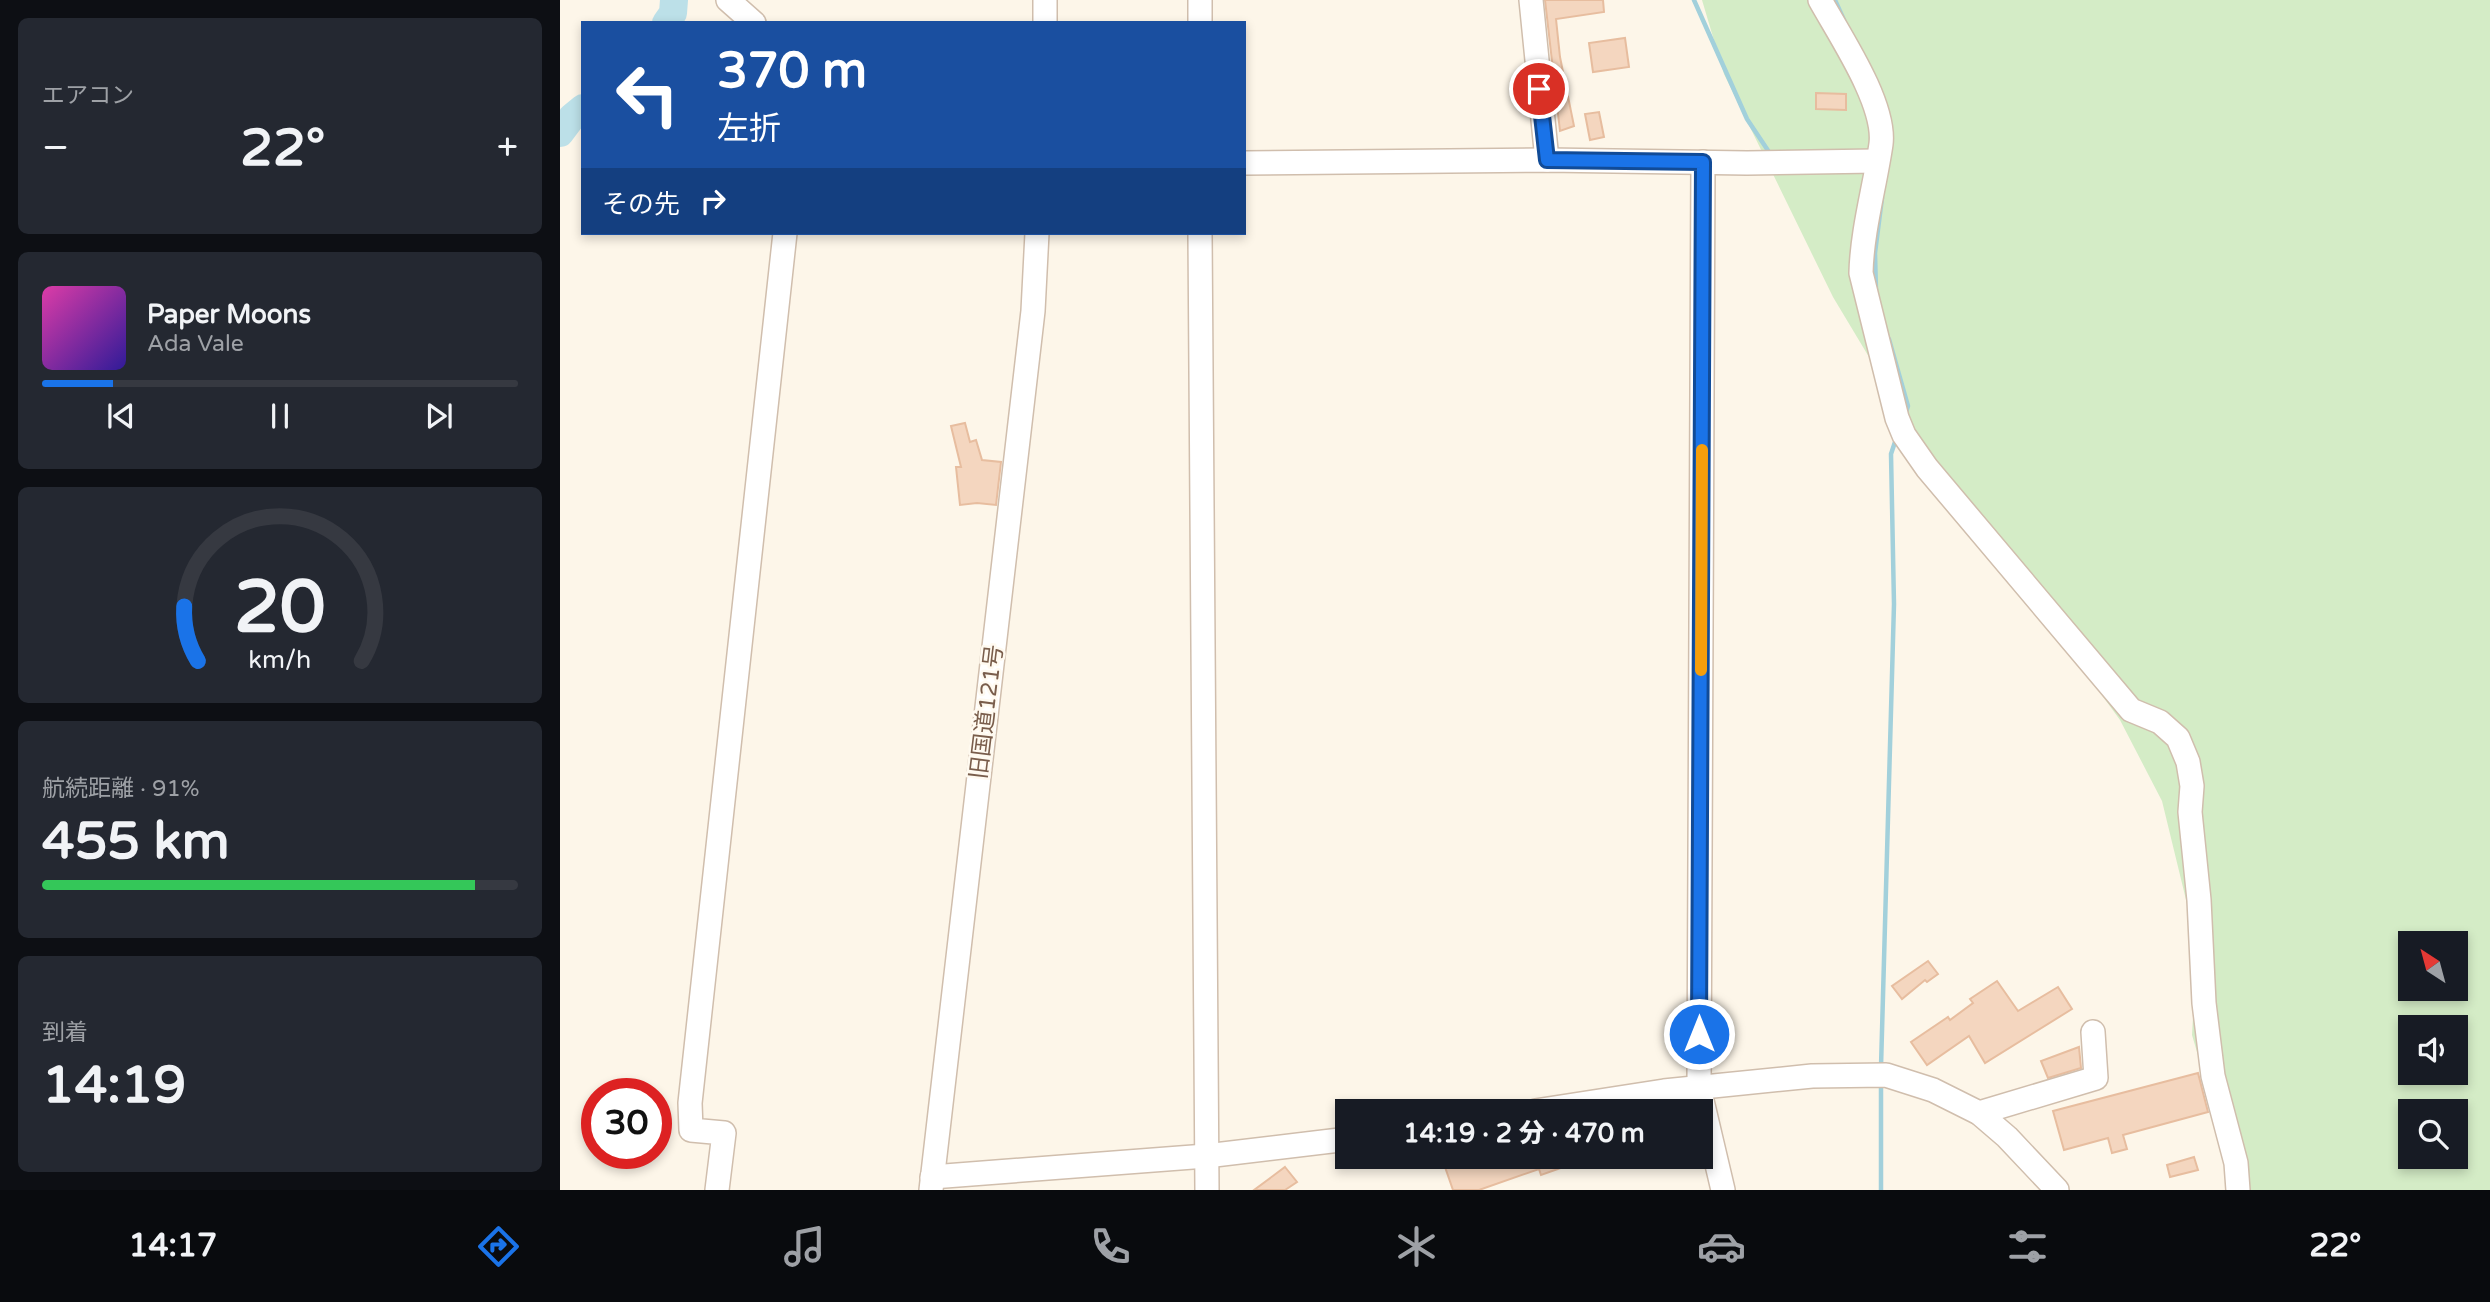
<!DOCTYPE html>
<html lang="ja">
<head>
<meta charset="utf-8">
<style>
	:root { --surface:#171b24; --page:#242831; --text:#f1f3f6; --muted:#9ea1a6; --line:#363941; --accent:#1a73e8 }
	body { margin:0; font-family:"Varela Round","Noto Sans JP",sans-serif; background:var(--page); color:var(--text); height:100vh; display:flex; flex-direction:column; font-size:26px; white-space:nowrap }
	* { box-sizing:border-box; margin:0 }
	p { font-size:23px; color:var(--muted) }
	.icon { flex:none; width:38px; height:38px; fill:none; stroke:currentColor; stroke-width:2; stroke-linecap:round; stroke-linejoin:round }
	.map { position:relative; flex:1; overflow:hidden }
	.drawer { display:flex; flex-direction:column; gap:18px; padding:18px; background:#0d0f14; width:560px }
	.drawer>* { flex:none }
	.banner { position:absolute; left:21px; top:21px; width:665px; height:214px; border-radius:0px; box-shadow:0 4px 10px #0003; background:#1a4fa0; color:#fff; overflow:hidden }
	.needle { width:46px; rotate:324deg }
	.buttons { position:absolute; left:1838px; top:931px; display:grid; gap:14px }
	.buttons a { display:grid; place-items:center; width:70px; height:70px; border-radius:0px; background:var(--surface); box-shadow:0 4px 10px #0003; font-size:35px }
	.speed { position:absolute; left:21px; top:1078px; display:flex; gap:14px; font-size:35px; font-weight:700; text-align:center }
	.speed>* { display:grid; place-content:center; width:91px; height:91px; border-radius:50%; background:var(--surface); box-shadow:0 4px 10px #0003; line-height:1 }
	.speed .limit { border:10px solid #d22; background:#fff; color:#111 }
	.pin { position:absolute; display:grid; place-items:center; width:60px; height:60px; color:#fff; margin:-30px; border:4px solid #fff; border-radius:50%; box-shadow:0 2px 7px #0007 }
	.me { position:absolute; width:77px; margin:-38px; rotate:0deg; stroke-linejoin:round; filter:drop-shadow(0 0 5px #0008) }
	.turn { display:flex; align-items:center; gap:24px; height:147px; padding:0 21px; font-size:32px }
	.turn .icon { width:91px; height:91px; stroke-width:2.5 }
	.turn b { display:block; font-size:49px; line-height:60px }
	.then { display:flex; align-items:center; height:66px; padding:0 21px; background:#0003; gap:14px; font-size:26px }
	.big { font-size:52px; font-weight:800; line-height:1.1 }
	.drawer .tile { flex:1; display:flex; flex-direction:column; justify-content:center; gap:10px; min-width:0; padding:0 24px; border-radius:10px; background:var(--page) }
	.drawer .dial { align-items:center; gap:0 }
	.dial svg { height:182px; overflow:visible; fill:none; stroke:var(--line); stroke-width:7; stroke-linecap:round; text-anchor:middle }
	.dial text { fill:var(--text); stroke:none }
	.song { display:flex; align-items:center; gap:21px }
	.cover { width:84px; height:84px; border-radius:10px; background:linear-gradient(135deg,hsl(320 70% 55%),hsl(250 70% 35%)) }
	.played { height:7px; border-radius:4px; background:linear-gradient(90deg,var(--accent) 15%,var(--line) 15%) }
	.keys { display:flex; justify-content:space-around; direction:ltr }
	.heat { display:flex; justify-content:space-between; align-items:center; font-size:38px; direction:ltr }
	.charge { height:10px; border-radius:5px; background:linear-gradient(90deg,#34c759 91%,var(--line) 0) }
	.trip { position:absolute; left:775px; top:1099px; width:378px; height:70px; border-radius:0px; background:var(--surface); box-shadow:0 4px 10px #0003; font-weight:800; line-height:70px; text-align:center }
	.dock { display:flex; height:112px; justify-content:space-around; align-items:center; background:#090b0e; color:var(--muted) }
	.dock .icon { width:49px; height:49px }
	.dock .active { color:var(--accent) }
	.dock b { font-size:32px; color:var(--text) }
	main { display:flex; flex:1; min-height:0 }
	.map>svg:first-child { display:block }
	.green { fill:#d4ecc6; fill-rule:evenodd }
	.lines { fill:none; stroke-linecap:round; stroke-linejoin:round }
	.stream { stroke:#a2d0db; stroke-width:4.5 }
	.river { stroke:#bce0e8; stroke-width:28 }
	.building { fill:#f4d6bf; stroke:#e7bd9f; stroke-width:2 }
	.minor-casing { stroke:#d0bead; stroke-width:26 }
	.minor { stroke:#fff; stroke-width:23 }
	.route-casing { stroke:#114b97; stroke-width:18 }
	.route { stroke:#1a73e8; stroke-width:12 }
	.slow { stroke:#f59e0b; stroke-width:12 }
	.labels { text-anchor:middle; dominant-baseline:central; stroke-width:5; stroke-linejoin:round; paint-order:stroke }
	.street-label { font-size:23px; fill:#795d4b; stroke:#fffaf0 }
</style>
</head>
<body>
<main>
<section class="drawer">
<div class="tile"><p>エアコン</p>
<div class="heat"><a>−</a><b class="big">22°</b><a>+</a></div>
</div>
<div class="tile">
<div class="song"><i class="cover"></i><div><b>Paper Moons</b><p>Ada Vale</p></div></div>
<div class="played"></div>
<div class="keys"><svg class="icon" aria-label="previous" viewBox="0 0 24 24"><path d="M18 5L8 12l10 7zM5 5v14"/></svg><svg class="icon" aria-label="pause" viewBox="0 0 24 24"><path d="M8 5v14M16 5v14"/></svg><svg class="icon" aria-label="next" viewBox="0 0 24 24"><path d="M6 5l10 7-10 7zM19 5v14"/></svg></div>
</div>
<div class="tile dial"><svg viewBox="0 0 100 80">
<path d="M14 69A42 42 0 1 1 86 69"/>
<path d="M14 69A42 42 0 0 1 8 45" stroke="#1a73e8"/>
<text x="50" y="56" font-size="32" font-weight="700">20</text>
<text x="50" y="72" font-size="11">km/h</text>
</svg></div>
<div class="tile"><p>航続距離 · 91%</p><b class="big">455 km</b><div class="charge"></div></div>
<div class="tile"><p>到着</p><b class="big">14:19</b></div>
</section>
<div class="map">
<svg width="1930" height="1190" viewBox="0 0 1930 1190">
	<rect width="100%" height="100%" fill="#fdf6e9"/>
	<path class="green" d="M 1142,0 L 1930,0 L 1930,1190 L 1689,1190 L 1669,1161 L 1632,1035 L 1637,945 L 1602,801 L 1560,720 L 1454,575 L 1345,417 L 1273,297 L 1164,74 ZM 1850,943 L 1895,943 L 1895,989 L 1850,989 ZM 1850,1027 L 1895,1027 L 1895,1073 L 1850,1073 ZM 1850,1111 L 1895,1111 L 1895,1157 L 1850,1157 Z"/>
	<g class="lines">
		<g class="stream">
			<path d="M 1134,0 L 1187,119 L 1209,152 L 1212,153"/>
			<path d="M 1275,0 L 1284,20"/>
			<path d="M 1316,290 L 1315,253 L 1322,198"/>
			<path d="M 1329,339 L 1348,406 L 1345,415"/>
			<path d="M 1321,1067 L 1334,604 L 1331,454 L 1336,439"/>
			<path d="M 1321,1190 L 1321,1082"/>
		</g>
		<g class="river">
			<path d="M 106,23 L 113,13 L 114,0"/>
			<path d="M 0,133 L 12,117 L 23,108"/>
		</g>
	</g>
	<g class="building">
		<path d="M 985,0 L 1043,0 L 1044,12 L 996,19 L 1000,57 L 1014,126 L 1000,131 Z"/>
		<path d="M 1065,38 L 1069,67 L 1033,72 L 1029,43 Z"/>
		<path d="M 1256,93 L 1286,94 L 1286,110 L 1256,109 Z"/>
		<path d="M 1039,112 L 1044,137 L 1030,140 L 1025,114 Z"/>
		<path d="M 405,423 L 410,442 L 416,440 L 422,460 L 441,462 L 436,505 L 417,503 L 400,505 L 396,467 L 401,467 L 391,426 Z"/>
		<path d="M 1368,961 L 1378,974 L 1367,982 L 1365,980 L 1342,999 L 1332,986 Z"/>
		<path d="M 1437,981 L 1458,1011 L 1498,987 L 1512,1009 L 1425,1063 L 1409,1036 L 1367,1065 L 1351,1042 L 1388,1017 L 1390,1020 L 1413,1003 L 1410,999 Z"/>
		<path d="M 1519,1047 L 1521,1068 L 1488,1078 L 1481,1061 Z"/>
		<path d="M 1638,1073 L 1648,1112 L 1563,1135 L 1567,1149 L 1552,1153 L 1548,1138 L 1504,1150 L 1493,1111 Z"/>
		<path d="M 904,1157 L 1026,1157 L 1026,1159 L 981,1175 L 979,1169 L 919,1190 L 893,1190 L 884,1164 Z"/>
		<path d="M 1634,1157 L 1638,1170 L 1610,1177 L 1607,1165 Z"/>
		<path d="M 725,1167 L 737,1182 L 725,1190 L 694,1190 Z"/>
	</g>
	<g class="lines">
		<defs>
			<g id="minor">
				<path d="M 168,0 L 194,23"/>
				<path d="M 485,0 L 485,23"/>
				<path d="M 971,0 L 987,160"/>
				<path d="M 1260,0 C 1280,36 1326,104 1321,144 C 1315,186 1302,230 1301,273 L 1337,418 L 1344,435 L 1367,468 L 1571,710 L 1600,722 L 1618,738 L 1628,762 L 1632,786 L 1630,812 L 1639,900 L 1644,1003 L 1653,1076 L 1676,1163 L 1678,1190"/>
				<path d="M 640,23 L 640,0"/>
				<path d="M 1143,162 L 1139,1088 L 1163,1190"/>
				<path d="M 684,163 L 987,160 L 1187,163 L 1316,161"/>
				<path d="M 640,233 L 647,1190"/>
				<path d="M 975,1111 L 1104,1091 L 1252,1076 L 1326,1075 L 1373,1090 L 1419,1113 L 1447,1137 L 1497,1190"/>
				<path d="M 1419,1113 L 1536,1078 L 1533,1032"/>
				<path d="M 372,1177 L 646,1156 L 788,1139"/>
				<path d="M 157,1190 L 164,1133 L 131,1130 L 130,1103 L 225,233"/>
				<path d="M 371,1190 L 473,311 L 477,233"/>
			</g>
		</defs>
		<use href="#minor" class="minor-casing"/>
		<use href="#minor" class="minor"/>
	</g>
	<g class="lines">
		<defs>
			<path id="route" d="M 979,89 L 987,160 L 1143,162 L 1139,1034"/>
		</defs>
		<use href="#route" class="route-casing"/>
		<use href="#route" class="route"/>
		<path class="slow" d="M 1141,670 L 1142,450"/>
	</g>
	<g class="labels">
		<g class="street-label">
			<text transform="translate(427 712) rotate(-83)">旧国道121号</text>
		</g>
	</g>
</svg>
<div class="buttons">
<a><svg class="needle" viewBox="-14 -14 28 28"><path d="M0-13l5 13h-10z" fill="#e53935"/><path d="M0 13l5-13h-10z" fill="#9ea1a6"/></svg></a>
<a><svg class="icon" aria-label="sound" viewBox="0 0 24 24"><path d="M4 9h4l5-4v14l-5-4H4zM17 9q2 3 0 6"/></svg></a>
<a><svg class="icon" aria-label="search" viewBox="0 0 24 24"><circle cx="10" cy="10" r="6"/><path d="M15 15l6 6"/></svg></a>
</div>
<div class="speed"><div class="limit">30</div></div>
<div class="pin" style="left:979px;top:89px;background:#d93025"><svg class="icon" aria-label="arrive" viewBox="0 0 24 24"><path d="M6 21V4h12l-3 4 3 4H6"/></svg></div>
<svg class="me" style="left:1139px;top:1034px" viewBox="-20 -20 40 40"><circle r="17" fill="#1a73e8" stroke="#fff" stroke-width="3"/><path d="M0-11L8 9 0 5-8 9z" fill="#fff"/></svg>
<div class="trip">14:19 · 2 分 · 470 m</div>
<div class="banner">
<div class="turn"><svg class="icon" aria-label="left" viewBox="0 0 24 24"><path d="M17 20v-9H6M10 6l-5 5 5 5"/></svg><div><b>370 m</b>左折</div></div>
<div class="then">その先<svg class="icon" aria-label="right" viewBox="0 0 24 24"><path d="M7 20v-9h11M14 6l5 5-5 5"/></svg></div>
</div>
</div>
</main>
<nav class="dock">
<b>14:17</b>
<svg class="icon active" aria-label="directions" viewBox="0 0 24 24"><path d="M12 3l9 9-9 9-9-9zM9 14v-3h6M13 9l2 2-2 2"/></svg>
<svg class="icon" aria-label="music" viewBox="0 0 24 24"><path d="M9 18V5l10-2v13"/><circle cx="6" cy="18" r="3"/><circle cx="16" cy="16" r="3"/></svg>
<svg class="icon" aria-label="phone" viewBox="0 0 24 24"><path d="M5 4h4l2 5-3 2q2 4 5 5l2-3 5 2v4C11 20 4 13 5 4z"/></svg>
<svg class="icon" aria-label="climate" viewBox="0 0 24 24"><path d="M12 3v18M4 7l16 10M4 17L20 7"/></svg>
<svg class="icon" aria-label="car" viewBox="0 0 24 24"><path d="M5 17H2v-5l4-1 3-4h7l3 4 3 1v5h-3M9 17h6M6 11h13"/><circle cx="7" cy="17" r="2"/><circle cx="17" cy="17" r="2"/></svg>
<svg class="icon" aria-label="filters" viewBox="0 0 24 24"><path d="M4 7h16M4 17h16"/><circle cx="9" cy="7" r="2"/><circle cx="15" cy="17" r="2"/></svg>
<b>22°</b>
</nav>
</body>
</html>
